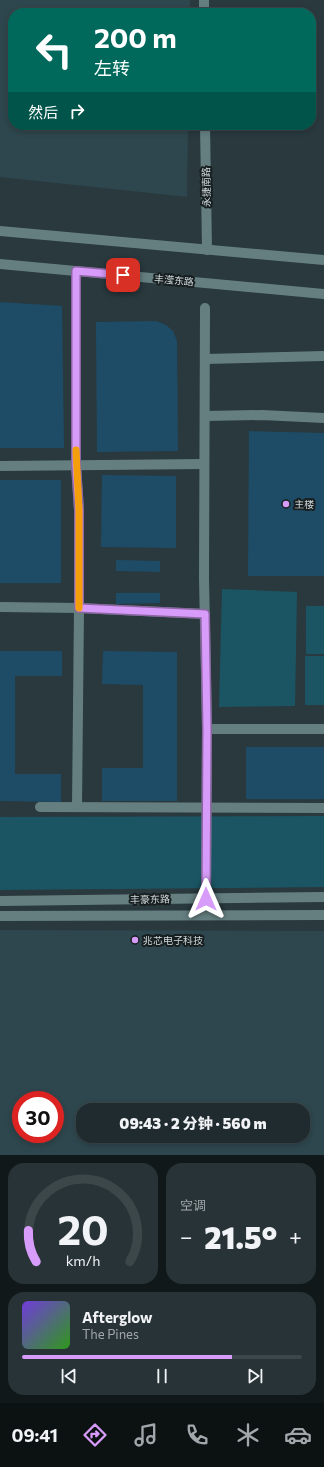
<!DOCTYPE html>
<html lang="zh">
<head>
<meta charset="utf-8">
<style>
	:root { --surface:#1f2b2e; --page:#273336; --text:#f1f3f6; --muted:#a1a7aa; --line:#3c474a; --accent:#d79bf9 }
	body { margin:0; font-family:Commissioner,"Noto Sans SC",sans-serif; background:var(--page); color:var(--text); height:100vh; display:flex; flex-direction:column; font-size:15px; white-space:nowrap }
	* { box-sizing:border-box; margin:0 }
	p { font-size:13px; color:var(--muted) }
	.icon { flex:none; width:22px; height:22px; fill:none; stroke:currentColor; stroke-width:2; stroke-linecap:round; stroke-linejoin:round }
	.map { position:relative; height:1155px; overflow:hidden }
	.drawer { display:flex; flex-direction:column; gap:8px; padding:8px; background:#111819; flex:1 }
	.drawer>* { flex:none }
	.top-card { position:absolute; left:8px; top:8px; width:308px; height:122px; border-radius:16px; box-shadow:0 2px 6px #0003,0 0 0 1px var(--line); background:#00695c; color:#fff; overflow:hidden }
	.speed { position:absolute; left:12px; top:1091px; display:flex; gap:8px; font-size:20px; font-weight:700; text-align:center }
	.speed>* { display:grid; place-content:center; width:52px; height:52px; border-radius:50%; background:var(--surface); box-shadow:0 2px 6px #0003,0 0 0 1px var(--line); line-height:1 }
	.speed .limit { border:6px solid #d22; background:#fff; color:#111 }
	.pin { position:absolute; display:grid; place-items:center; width:34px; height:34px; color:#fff; margin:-17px; border-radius:8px; box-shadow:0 2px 6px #0006 }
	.me { position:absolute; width:44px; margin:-22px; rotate:0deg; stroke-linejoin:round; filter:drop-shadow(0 0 3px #0008) }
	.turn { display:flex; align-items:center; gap:14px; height:84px; padding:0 20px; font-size:18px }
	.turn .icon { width:52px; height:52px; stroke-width:2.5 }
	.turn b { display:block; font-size:28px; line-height:34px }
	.then { display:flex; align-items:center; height:38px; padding:0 20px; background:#0003; gap:8px; font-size:15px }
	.big { font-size:30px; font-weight:800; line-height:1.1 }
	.drawer .card { flex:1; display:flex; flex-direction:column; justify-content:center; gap:6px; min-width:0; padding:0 14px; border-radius:16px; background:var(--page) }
	.drawer .dial { align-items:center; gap:0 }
	.dial svg { height:104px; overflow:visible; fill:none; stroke:var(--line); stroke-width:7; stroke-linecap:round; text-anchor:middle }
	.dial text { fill:var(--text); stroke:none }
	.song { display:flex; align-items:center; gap:12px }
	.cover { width:48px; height:48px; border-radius:6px; background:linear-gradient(135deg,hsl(260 70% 55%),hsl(110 70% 35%)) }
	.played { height:4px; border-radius:2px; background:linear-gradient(90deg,var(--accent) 75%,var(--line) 75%) }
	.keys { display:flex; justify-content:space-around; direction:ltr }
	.heat { display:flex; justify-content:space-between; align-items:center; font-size:22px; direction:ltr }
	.drawer .tiles { flex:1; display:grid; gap:8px; grid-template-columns:1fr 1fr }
	.card:last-child { grid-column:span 2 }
	.trip { position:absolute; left:76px; top:1103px; width:234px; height:40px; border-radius:16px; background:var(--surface); box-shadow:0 2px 6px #0003,0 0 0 1px var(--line); font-weight:800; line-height:40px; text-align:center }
	.dock { display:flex; height:64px; justify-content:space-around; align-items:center; background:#0c1112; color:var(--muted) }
	.dock .icon { width:28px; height:28px }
	.dock .on { color:var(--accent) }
	.dock b { font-size:18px; color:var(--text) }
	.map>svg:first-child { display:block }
	.built { fill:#2e464d; fill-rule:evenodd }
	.green { fill:#1b5563 }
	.building { fill:#1e4c67 }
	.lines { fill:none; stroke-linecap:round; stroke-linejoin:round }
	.minor { stroke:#657f80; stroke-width:10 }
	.route-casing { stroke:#8c65a2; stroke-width:10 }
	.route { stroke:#d79bf9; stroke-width:7 }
	.slow { stroke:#f59e0b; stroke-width:7 }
	.poi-dot { fill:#d79bf9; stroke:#181f21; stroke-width:1.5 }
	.labels { text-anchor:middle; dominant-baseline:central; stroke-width:4; stroke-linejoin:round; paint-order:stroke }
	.street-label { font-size:10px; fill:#cfd8db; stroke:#181f21 }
	.poi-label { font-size:10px; fill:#cfd8db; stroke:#181f21; text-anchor:start }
</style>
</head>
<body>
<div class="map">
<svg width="324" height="1155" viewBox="0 0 324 1155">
	<rect width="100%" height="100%" fill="#29393e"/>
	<g class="built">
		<path d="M 0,0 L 190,0 L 190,13 L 13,13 L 13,125 L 188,125 L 187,197 L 0,177 Z"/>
		<path d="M 0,930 L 324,931 L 324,1155 L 0,1155 ZM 21,1100 L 55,1100 L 55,1134 L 21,1134 ZM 83,1110 L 303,1110 L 303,1136 L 83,1136 Z"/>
	</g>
	<g class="green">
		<path d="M 222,589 L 297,592 L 295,706 L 219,707 Z"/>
		<rect x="306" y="606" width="18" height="48"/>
		<rect x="305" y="656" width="19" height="49"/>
		<path d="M 324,816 L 324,887 L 0,890 L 0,817 Z"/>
	</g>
	<g class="building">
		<path d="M 0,302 L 62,306 L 64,448 L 0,448 Z"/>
		<path d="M 156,321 L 166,325 L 173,331 L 177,341 L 178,451 L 97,452 L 96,322 Z"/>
		<path d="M 249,431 L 324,433 L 324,576 L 248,576 Z"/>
		<path d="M 102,475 L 176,476 L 176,548 L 101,547 Z"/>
		<rect x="0" y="480" width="61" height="103"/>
		<path d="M 116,560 L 160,561 L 160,572 L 116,571 Z"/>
		<path d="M 116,593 L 160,593 L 160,603 L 116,604 Z"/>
		<path d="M 0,651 L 62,651 L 62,676 L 15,676 L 15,774 L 61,774 L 61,802 L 0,801 Z"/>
		<path d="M 103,651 L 177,652 L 177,801 L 102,801 L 102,768 L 143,768 L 143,685 L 102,684 Z"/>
		<rect x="246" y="747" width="78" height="52"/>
	</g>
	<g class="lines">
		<g class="minor">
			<path d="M 204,0 L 204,13"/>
			<path d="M 205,125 L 207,250"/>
			<path d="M 0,231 L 324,260"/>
			<path d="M 0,264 L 324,294"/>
			<path d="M 76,271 L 76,465 L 79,510 L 79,608 L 77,807"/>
			<path d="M 205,308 L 204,578 L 207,729 L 206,899"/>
			<path d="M 205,359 L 324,356"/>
			<path d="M 205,416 L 262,415 L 324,418"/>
			<path d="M 0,466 L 204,464"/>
			<path d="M 0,607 L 79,608 L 205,614"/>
			<path d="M 207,729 L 324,729"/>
			<path d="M 40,807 L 324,808"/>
			<path d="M 0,901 L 324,897"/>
			<path d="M 0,916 L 324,915"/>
		</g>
	</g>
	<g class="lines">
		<defs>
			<path id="route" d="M 123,275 L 76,271 L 76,465 L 79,510 L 79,608 L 205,614 L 207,729 L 206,899"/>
		</defs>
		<use href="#route" class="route-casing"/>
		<use href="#route" class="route"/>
		<path class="slow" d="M 76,450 L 79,510 L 79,608"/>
	</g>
	<g class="poi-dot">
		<circle cx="286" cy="504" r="4"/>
		<circle cx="135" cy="940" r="4"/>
	</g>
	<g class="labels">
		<g class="street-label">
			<text transform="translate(206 187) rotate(-91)">永捷南路</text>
			<text transform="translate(174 280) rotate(5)">丰滢东路</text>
			<text transform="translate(150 899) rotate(-1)">丰豪东路</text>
		</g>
		<g class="poi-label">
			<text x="294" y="504">主楼</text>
			<text x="143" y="940">兆芯电子科技</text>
		</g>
	</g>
</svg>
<div class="speed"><div class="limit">30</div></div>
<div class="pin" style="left:123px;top:275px;background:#d93025"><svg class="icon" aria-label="arrive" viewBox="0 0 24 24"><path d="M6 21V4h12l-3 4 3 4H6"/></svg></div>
<svg class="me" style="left:206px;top:899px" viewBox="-20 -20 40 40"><path d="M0-17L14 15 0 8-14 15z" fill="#d79bf9" stroke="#fff" stroke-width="4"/></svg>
<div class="trip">09:43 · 2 分钟 · 560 m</div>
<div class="top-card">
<div class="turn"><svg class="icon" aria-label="left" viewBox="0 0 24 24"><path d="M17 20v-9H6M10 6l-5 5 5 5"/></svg><div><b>200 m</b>左转</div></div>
<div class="then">然后<svg class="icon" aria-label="right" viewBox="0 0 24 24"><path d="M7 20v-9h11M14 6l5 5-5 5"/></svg></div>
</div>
</div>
<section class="drawer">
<div class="tiles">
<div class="card dial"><svg viewBox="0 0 100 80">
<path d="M14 69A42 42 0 1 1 86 69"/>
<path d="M14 69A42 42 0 0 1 8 45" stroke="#d79bf9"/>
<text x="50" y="56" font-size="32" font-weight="700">20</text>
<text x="50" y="72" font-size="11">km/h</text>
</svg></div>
<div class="card"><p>空调</p>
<div class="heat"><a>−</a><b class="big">21.5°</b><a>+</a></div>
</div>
<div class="card">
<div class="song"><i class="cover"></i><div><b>Afterglow</b><p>The Pines</p></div></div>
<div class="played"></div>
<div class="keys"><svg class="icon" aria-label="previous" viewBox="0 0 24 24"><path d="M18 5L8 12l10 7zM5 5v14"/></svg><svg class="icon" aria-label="pause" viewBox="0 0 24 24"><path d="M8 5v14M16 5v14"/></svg><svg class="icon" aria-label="next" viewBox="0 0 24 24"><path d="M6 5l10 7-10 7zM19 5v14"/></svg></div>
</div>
</div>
</section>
<nav class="dock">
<b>09:41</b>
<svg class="icon on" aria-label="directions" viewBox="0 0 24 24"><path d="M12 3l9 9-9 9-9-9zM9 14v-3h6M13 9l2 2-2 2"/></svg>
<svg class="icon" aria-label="music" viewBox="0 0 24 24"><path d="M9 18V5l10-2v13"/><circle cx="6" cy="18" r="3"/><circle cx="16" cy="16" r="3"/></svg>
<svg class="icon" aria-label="phone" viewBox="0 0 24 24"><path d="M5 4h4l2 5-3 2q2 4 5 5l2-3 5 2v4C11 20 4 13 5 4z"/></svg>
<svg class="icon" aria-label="climate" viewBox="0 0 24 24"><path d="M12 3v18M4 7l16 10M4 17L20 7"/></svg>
<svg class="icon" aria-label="car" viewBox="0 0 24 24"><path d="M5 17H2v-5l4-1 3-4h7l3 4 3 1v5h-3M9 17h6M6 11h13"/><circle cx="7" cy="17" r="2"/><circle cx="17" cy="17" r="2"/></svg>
</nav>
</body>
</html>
